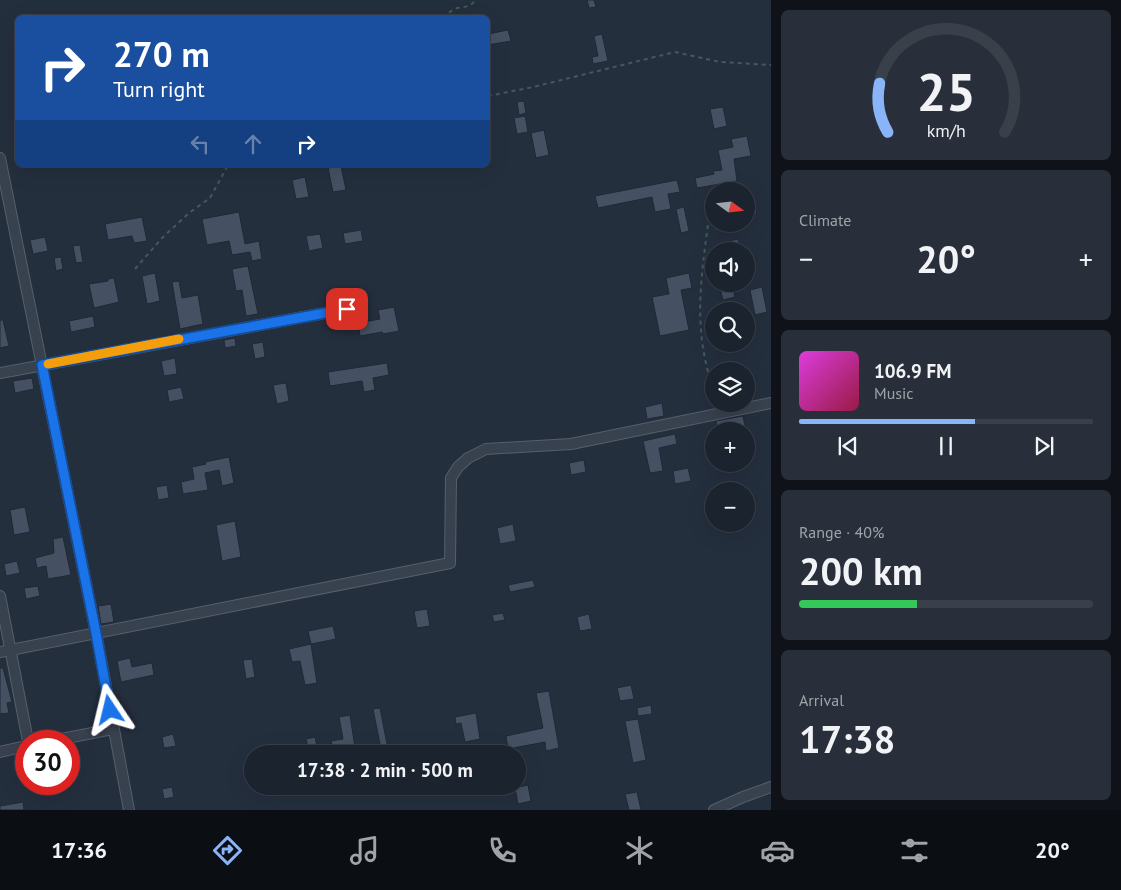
<!DOCTYPE html>
<html lang="en">
<head>
<meta charset="utf-8">
<style>
	:root { --surface:#1b232e; --page:#282f3a; --text:#f1f3f6; --muted:#a0a4aa; --line:#39404a; --accent:#8ab4f8 }
	body { margin:0; font-family:"PT Sans",sans-serif; background:var(--page); color:var(--text); height:100vh; display:flex; flex-direction:column; font-size:19px; white-space:nowrap }
	* { box-sizing:border-box; margin:0 }
	p { font-size:16px; color:var(--muted) }
	.icon { flex:none; width:28px; height:28px; fill:none; stroke:currentColor; stroke-width:2; stroke-linecap:round; stroke-linejoin:round }
	.map { position:relative; flex:1; overflow:hidden }
	.side { display:flex; flex-direction:column; gap:10px; padding:10px; background:#0f1319; width:350px }
	.side>* { flex:none }
	.hud { position:absolute; left:15px; top:15px; width:475px; height:152px; border-radius:8px; box-shadow:0 5px 20px #0002,0 0 0 1px var(--line); background:#1a4fa0; color:#fff; overflow:hidden }
	.needle { width:32px; rotate:105deg }
	.buttons { position:absolute; left:705px; top:182px; display:grid; gap:10px }
	.buttons a { display:grid; place-items:center; width:50px; height:50px; border-radius:50%; background:var(--surface); box-shadow:0 5px 20px #0002,0 0 0 1px var(--line); font-size:25px }
	.speed { position:absolute; left:15px; top:730px; display:flex; gap:10px; font-size:25px; font-weight:700; text-align:center }
	.speed>* { display:grid; place-content:center; width:65px; height:65px; border-radius:50%; background:var(--surface); box-shadow:0 5px 20px #0002,0 0 0 1px var(--line); line-height:1 }
	.speed .limit { border:8px solid #d22; background:#fff; color:#111 }
	.pin { position:absolute; display:grid; place-items:center; width:42px; height:42px; color:#fff; margin:-21px; border-radius:10px; box-shadow:0 2px 8px #0006 }
	.me { position:absolute; width:55px; margin:-28px; rotate:350deg; stroke-linejoin:round; filter:drop-shadow(0 0 4px #0008) }
	.turn { display:flex; align-items:center; gap:18px; height:105px; padding:0 15px; font-size:22px }
	.turn .icon { width:65px; height:65px; stroke-width:2.5 }
	.turn b { display:block; font-size:35px; line-height:42px }
	.lanes { display:flex; align-items:center; height:48px; padding:0 15px; background:#0003; justify-content:center; gap:25px; direction:ltr }
	.lanes .off { opacity:.35 }
	.big { font-size:38px; font-weight:700; line-height:1.1 }
	.side .widget { flex:1; display:flex; flex-direction:column; justify-content:center; gap:8px; min-width:0; padding:0 18px; border-radius:8px; background:var(--page) }
	.side .dial { align-items:center; gap:0 }
	.dial svg { height:130px; overflow:visible; fill:none; stroke:var(--line); stroke-width:7; stroke-linecap:round; text-anchor:middle }
	.dial text { fill:var(--text); stroke:none }
	.song { display:flex; align-items:center; gap:15px }
	.cover { width:60px; height:60px; border-radius:8px; background:linear-gradient(135deg,hsl(300 70% 55%),hsl(340 70% 35%)) }
	.played { height:5px; border-radius:2px; background:linear-gradient(90deg,var(--accent) 60%,var(--line) 60%) }
	.keys { display:flex; justify-content:space-around; direction:ltr }
	.heat { display:flex; justify-content:space-between; align-items:center; font-size:28px; direction:ltr }
	.charge { height:8px; border-radius:4px; background:linear-gradient(90deg,#34c759 40%,var(--line) 0) }
	.trip { position:absolute; left:244px; top:745px; width:282px; height:50px; border-radius:25px; background:var(--surface); box-shadow:0 5px 20px #0002,0 0 0 1px var(--line); font-weight:700; line-height:50px; text-align:center }
	.tab-bar { display:flex; height:80px; justify-content:space-around; align-items:center; background:#0b0e12; color:var(--muted) }
	.tab-bar .icon { width:35px; height:35px }
	.tab-bar .on { color:var(--accent) }
	.tab-bar b { font-size:22px; color:var(--text) }
	main { display:flex; flex:1; min-height:0 }
	.map>svg:first-child { display:block }
	.building { fill:#455162; stroke:#1f2835 }
	.lines { fill:none; stroke-linecap:round; stroke-linejoin:round }
	.minor-casing { stroke:#565f6c; stroke-width:12 }
	.path { stroke:#44595c; stroke-width:2; stroke-dasharray:4 4; stroke-linecap:butt }
	.minor { stroke:#38414e; stroke-width:10 }
	.route-casing { stroke:#114b97; stroke-width:12 }
	.route { stroke:#1a73e8; stroke-width:9 }
	.slow { stroke:#f59e0b; stroke-width:9 }
</style>
</head>
<body>
<main>
<div class="map">
<svg width="771" height="810" viewBox="0 0 771 810">
	<rect width="100%" height="100%" fill="#242f3e"/>
	<g class="building">
		<path d="M 587,0 L 594,0 L 596,7 L 589,8 Z"/>
		<path d="M 508,30 L 511,41 L 488,45 L 488,34 Z"/>
		<path d="M 602,34 L 608,61 L 593,64 L 592,57 L 598,56 L 594,36 Z"/>
		<path d="M 524,101 L 526,113 L 519,115 L 517,102 Z"/>
		<path d="M 723,107 L 727,126 L 714,129 L 710,109 Z"/>
		<path d="M 525,116 L 528,132 L 517,134 L 514,118 Z"/>
		<path d="M 544,130 L 549,155 L 536,158 L 531,133 Z"/>
		<path d="M 747,136 L 751,156 L 734,159 L 737,181 L 697,188 L 695,178 L 714,174 L 713,171 L 722,170 L 718,150 L 733,147 L 731,139 Z"/>
		<path d="M 341,166 L 346,190 L 333,192 L 328,168 Z"/>
		<path d="M 305,177 L 309,197 L 296,199 L 292,180 Z"/>
		<path d="M 677,180 L 680,192 L 668,194 L 671,209 L 655,212 L 652,197 L 598,208 L 595,196 Z"/>
		<path d="M 753,197 L 757,214 L 746,216 L 746,198 Z"/>
		<path d="M 684,207 L 689,231 L 681,233 L 676,209 Z"/>
		<path d="M 239,212 L 245,244 L 259,241 L 262,259 L 252,261 L 250,252 L 232,255 L 229,241 L 207,245 L 202,219 Z"/>
		<path d="M 142,217 L 147,241 L 134,243 L 132,236 L 108,240 L 105,224 Z"/>
		<path d="M 361,230 L 363,241 L 345,244 L 343,233 Z"/>
		<path d="M 320,234 L 323,248 L 309,251 L 306,236 Z"/>
		<path d="M 45,237 L 48,251 L 33,254 L 30,240 Z"/>
		<path d="M 738,239 L 740,251 L 727,251 L 725,242 Z"/>
		<path d="M 80,245 L 83,262 L 76,263 L 73,246 Z"/>
		<path d="M 61,257 L 63,269 L 56,271 L 54,258 Z"/>
		<path d="M 248,266 L 258,314 L 246,316 L 242,290 L 236,291 L 232,269 Z"/>
		<path d="M 155,273 L 160,301 L 147,304 L 142,276 Z"/>
		<path d="M 689,273 L 692,288 L 681,290 L 689,330 L 660,336 L 652,297 L 669,294 L 666,278 Z"/>
		<path d="M 114,278 L 119,302 L 94,308 L 89,284 L 108,281 L 108,279 Z"/>
		<path d="M 179,281 L 182,298 L 198,295 L 203,324 L 180,329 L 172,282 Z"/>
		<path d="M 719,284 L 732,284 L 735,297 L 723,300 Z"/>
		<path d="M 762,287 L 767,312 L 755,315 L 750,290 Z"/>
		<path d="M 394,307 L 399,331 L 383,334 L 382,332 L 360,336 L 358,323 L 380,319 L 378,310 Z"/>
		<path d="M 93,316 L 95,327 L 71,332 L 69,321 Z"/>
		<path d="M 0,320 L 3,320 L 9,346 L 0,348 Z"/>
		<path d="M 235,338 L 236,346 L 225,348 L 224,340 Z"/>
		<path d="M 263,342 L 265,357 L 255,359 L 252,344 Z"/>
		<path d="M 175,358 L 177,374 L 164,376 L 161,361 Z"/>
		<path d="M 387,363 L 389,375 L 373,378 L 375,390 L 364,392 L 362,381 L 330,386 L 328,372 Z"/>
		<path d="M 32,378 L 34,389 L 15,393 L 13,381 Z"/>
		<path d="M 286,383 L 289,401 L 277,404 L 273,385 Z"/>
		<path d="M 181,387 L 184,399 L 169,402 L 167,390 Z"/>
		<path d="M 662,403 L 664,416 L 647,419 L 645,407 Z"/>
		<path d="M 743,416 L 746,431 L 718,431 L 716,421 Z"/>
		<path d="M 675,434 L 677,444 L 659,448 L 663,471 L 650,473 L 643,441 Z"/>
		<path d="M 229,457 L 234,483 L 222,486 L 219,470 L 205,473 L 208,490 L 183,494 L 181,482 L 194,479 L 192,467 L 206,464 L 205,462 Z"/>
		<path d="M 584,460 L 586,472 L 571,475 L 569,463 Z"/>
		<path d="M 688,468 L 691,481 L 675,484 L 673,471 Z"/>
		<path d="M 167,485 L 169,498 L 158,500 L 156,487 Z"/>
		<path d="M 25,507 L 30,532 L 14,535 L 10,510 Z"/>
		<path d="M 235,521 L 241,557 L 222,561 L 216,525 Z"/>
		<path d="M 513,524 L 516,541 L 500,544 L 497,528 Z"/>
		<path d="M 63,537 L 71,575 L 48,579 L 46,566 L 37,568 L 35,558 L 54,553 L 53,539 Z"/>
		<path d="M 17,561 L 20,573 L 6,576 L 4,564 Z"/>
		<path d="M 533,580 L 535,587 L 510,592 L 508,585 Z"/>
		<path d="M 38,586 L 40,596 L 26,599 L 24,588 Z"/>
		<path d="M 111,604 L 114,622 L 101,624 L 98,606 Z"/>
		<path d="M 427,609 L 430,626 L 417,628 L 414,611 Z"/>
		<path d="M 503,613 L 505,620 L 494,622 L 492,615 Z"/>
		<path d="M 589,614 L 592,629 L 580,631 L 577,617 Z"/>
		<path d="M 333,626 L 336,639 L 311,644 L 308,631 Z"/>
		<path d="M 311,644 L 317,683 L 305,685 L 300,661 L 292,662 L 289,649 Z"/>
		<path d="M 130,658 L 132,667 L 152,663 L 154,675 L 121,682 L 117,661 Z"/>
		<path d="M 252,659 L 255,677 L 246,679 L 243,660 Z"/>
		<path d="M 0,668 L 3,668 L 12,702 L 7,703 L 9,713 L 0,714 Z"/>
		<path d="M 631,685 L 634,699 L 620,701 L 617,688 Z"/>
		<path d="M 549,691 L 559,748 L 546,751 L 545,742 L 508,749 L 506,736 L 543,728 L 536,693 Z"/>
		<path d="M 651,705 L 652,714 L 638,716 L 637,708 Z"/>
		<path d="M 380,708 L 389,754 L 382,754 L 373,709 Z"/>
		<path d="M 476,713 L 480,739 L 465,742 L 461,723 L 456,724 L 455,717 Z"/>
		<path d="M 350,715 L 356,754 L 334,754 L 331,741 L 343,739 L 339,717 Z"/>
		<path d="M 638,719 L 646,760 L 633,763 L 625,721 Z"/>
		<path d="M 173,734 L 176,746 L 164,748 L 162,737 Z"/>
		<path d="M 315,737 L 317,746 L 308,748 L 306,739 Z"/>
		<path d="M 528,785 L 531,801 L 518,804 L 515,788 Z"/>
		<path d="M 172,787 L 174,797 L 164,799 L 162,789 Z"/>
		<path d="M 637,792 L 641,810 L 629,810 L 625,794 Z"/>
		<path d="M 23,802 L 24,810 L 0,810 L 0,806 Z"/>
	</g>
	<g class="lines">
		<defs>
			<g id="minor">
				<path d="M 0,158 L 96,633 L 129,810"/>
				<path d="M 0,373 L 347,309"/>
				<path d="M 0,596 L 28,741"/>
				<path d="M 0,652 L 450,563 L 451,478 L 458,467 L 468,458 L 486,449 L 571,444 L 771,403"/>
				<path d="M 51,741 L 113,729"/>
				<path d="M 0,752 L 26,746"/>
				<path d="M 714,810 L 743,797 L 771,787"/>
			</g>
		</defs>
		<use href="#minor" class="minor-casing"/>
		<g class="path">
			<path d="M 443,18 C 447,15 452,9 457,8 C 465,7 470,7 476,0"/>
			<path d="M 488,96 L 533,87 L 675,52 L 720,62 L 771,65"/>
			<path d="M 709,217 C 701,277 692,331 714,390"/>
			<path d="M 135,269 L 162,238 L 189,213 L 210,198 L 228,165"/>
		</g>
		<use href="#minor" class="minor"/>
	</g>
	<g class="lines">
		<defs>
			<path id="route" d="M 110,710 L 96,633 L 42,365 L 347,309"/>
		</defs>
		<use href="#route" class="route-casing"/>
		<use href="#route" class="route"/>
		<path class="slow" d="M 48,364 L 179,339"/>
	</g>
</svg>
<div class="buttons">
<a><svg class="needle" viewBox="-14 -14 28 28"><path d="M0-13l5 13h-10z" fill="#e53935"/><path d="M0 13l5-13h-10z" fill="#a0a4aa"/></svg></a>
<a><svg class="icon" aria-label="sound" viewBox="0 0 24 24"><path d="M4 9h4l5-4v14l-5-4H4zM17 9q2 3 0 6"/></svg></a>
<a><svg class="icon" aria-label="search" viewBox="0 0 24 24"><circle cx="10" cy="10" r="6"/><path d="M15 15l6 6"/></svg></a>
<a><svg class="icon" aria-label="layers" viewBox="0 0 24 24"><path d="M12 4l9 5-9 5-9-5zM3 14l9 5 9-5"/></svg></a>
<a>+</a>
<a>−</a>
</div>
<div class="speed"><div class="limit">30</div></div>
<div class="pin" style="left:347px;top:309px;background:#d93025"><svg class="icon" aria-label="arrive" viewBox="0 0 24 24"><path d="M6 21V4h12l-3 4 3 4H6"/></svg></div>
<svg class="me" style="left:110px;top:710px" viewBox="-20 -20 40 40"><path d="M0-17L14 15 0 8-14 15z" fill="#1a73e8" stroke="#fff" stroke-width="4"/></svg>
<div class="trip">17:38 · 2 min · 500 m</div>
<div class="hud">
<div class="turn"><svg class="icon" aria-label="right" viewBox="0 0 24 24"><path d="M7 20v-9h11M14 6l5 5-5 5"/></svg><div><b>270 m</b>Turn right</div></div>
<div class="lanes"><svg class="icon off" aria-label="left" viewBox="0 0 24 24"><path d="M17 20v-9H6M10 6l-5 5 5 5"/></svg><svg class="icon off" aria-label="ahead" viewBox="0 0 24 24"><path d="M12 20V5M6 11l6-6 6 6"/></svg><svg class="icon" aria-label="right" viewBox="0 0 24 24"><path d="M7 20v-9h11M14 6l5 5-5 5"/></svg></div>
</div>
</div>
<section class="side">
<div class="widget dial"><svg viewBox="0 0 100 80">
<path d="M14 69A42 42 0 1 1 86 69"/>
<path d="M14 69A42 42 0 0 1 9 39" stroke="#8ab4f8"/>
<text x="50" y="56" font-size="32" font-weight="700">25</text>
<text x="50" y="72" font-size="11">km/h</text>
</svg></div>
<div class="widget"><p>Climate</p>
<div class="heat"><a>−</a><b class="big">20°</b><a>+</a></div>
</div>
<div class="widget">
<div class="song"><i class="cover"></i><div><b>106.9 FM</b><p>Music</p></div></div>
<div class="played"></div>
<div class="keys"><svg class="icon" aria-label="previous" viewBox="0 0 24 24"><path d="M18 5L8 12l10 7zM5 5v14"/></svg><svg class="icon" aria-label="pause" viewBox="0 0 24 24"><path d="M8 5v14M16 5v14"/></svg><svg class="icon" aria-label="next" viewBox="0 0 24 24"><path d="M6 5l10 7-10 7zM19 5v14"/></svg></div>
</div>
<div class="widget"><p>Range · 40%</p><b class="big">200 km</b><div class="charge"></div></div>
<div class="widget"><p>Arrival</p><b class="big">17:38</b></div>
</section>
</main>
<nav class="tab-bar">
<b>17:36</b>
<svg class="icon on" aria-label="directions" viewBox="0 0 24 24"><path d="M12 3l9 9-9 9-9-9zM9 14v-3h6M13 9l2 2-2 2"/></svg>
<svg class="icon" aria-label="music" viewBox="0 0 24 24"><path d="M9 18V5l10-2v13"/><circle cx="6" cy="18" r="3"/><circle cx="16" cy="16" r="3"/></svg>
<svg class="icon" aria-label="phone" viewBox="0 0 24 24"><path d="M5 4h4l2 5-3 2q2 4 5 5l2-3 5 2v4C11 20 4 13 5 4z"/></svg>
<svg class="icon" aria-label="climate" viewBox="0 0 24 24"><path d="M12 3v18M4 7l16 10M4 17L20 7"/></svg>
<svg class="icon" aria-label="car" viewBox="0 0 24 24"><path d="M5 17H2v-5l4-1 3-4h7l3 4 3 1v5h-3M9 17h6M6 11h13"/><circle cx="7" cy="17" r="2"/><circle cx="17" cy="17" r="2"/></svg>
<svg class="icon" aria-label="filters" viewBox="0 0 24 24"><path d="M4 7h16M4 17h16"/><circle cx="9" cy="7" r="2"/><circle cx="15" cy="17" r="2"/></svg>
<b>20°</b>
</nav>
</body>
</html>
